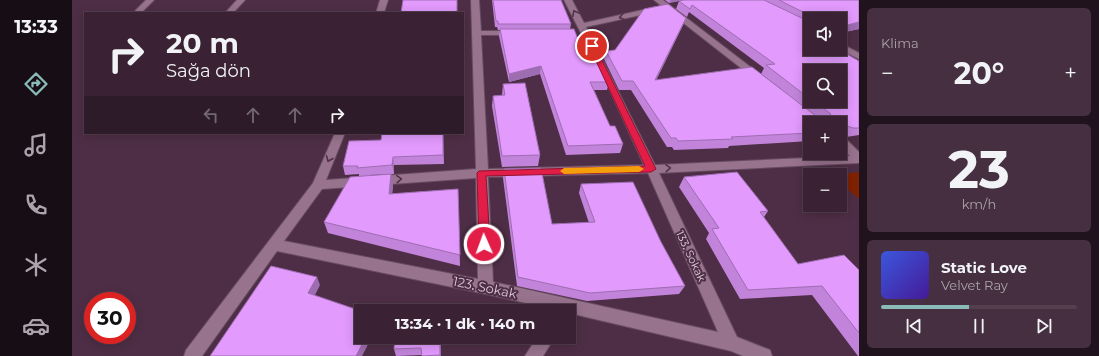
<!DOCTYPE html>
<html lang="tr">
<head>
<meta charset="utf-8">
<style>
	:root { --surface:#3a2234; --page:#452f40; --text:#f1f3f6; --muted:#aba4ac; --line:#543f4f; --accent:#8bbbb9 }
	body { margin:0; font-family:Montserrat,sans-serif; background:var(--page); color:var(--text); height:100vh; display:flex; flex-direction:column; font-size:15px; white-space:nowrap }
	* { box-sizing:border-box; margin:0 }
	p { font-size:13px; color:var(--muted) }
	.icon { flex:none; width:22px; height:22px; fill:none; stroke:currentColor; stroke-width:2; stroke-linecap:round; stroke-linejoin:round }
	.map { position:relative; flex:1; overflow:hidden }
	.details { display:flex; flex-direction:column; gap:8px; padding:8px; background:#20131d; width:240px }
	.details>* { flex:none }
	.guide { position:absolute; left:12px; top:12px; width:380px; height:122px; border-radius:0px; box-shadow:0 2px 10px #0003,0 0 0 1px var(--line); background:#3a2234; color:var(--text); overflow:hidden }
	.tools { position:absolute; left:731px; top:12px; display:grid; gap:8px }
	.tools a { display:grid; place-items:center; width:44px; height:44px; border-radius:0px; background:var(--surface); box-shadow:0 2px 10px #0003,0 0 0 1px var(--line); font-size:20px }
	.speed { position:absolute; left:12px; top:292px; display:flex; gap:8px; font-size:20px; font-weight:700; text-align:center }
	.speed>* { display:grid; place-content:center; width:52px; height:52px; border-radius:50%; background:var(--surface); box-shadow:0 2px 10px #0003,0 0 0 1px var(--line); line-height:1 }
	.speed .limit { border:6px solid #d22; background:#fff; color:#111 }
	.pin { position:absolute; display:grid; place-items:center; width:34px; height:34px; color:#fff; margin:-17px; border:2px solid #fff; border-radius:50%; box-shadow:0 1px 4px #0007 }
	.me { position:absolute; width:44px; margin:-22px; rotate:358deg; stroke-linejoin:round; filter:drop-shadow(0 0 3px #0008) }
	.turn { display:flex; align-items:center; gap:14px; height:84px; padding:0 16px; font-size:18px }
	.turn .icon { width:52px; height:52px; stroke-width:2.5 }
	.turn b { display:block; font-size:28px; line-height:34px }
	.lanes { display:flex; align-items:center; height:38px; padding:0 16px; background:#0003; justify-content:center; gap:20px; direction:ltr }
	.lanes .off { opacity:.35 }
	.big { font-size:30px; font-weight:700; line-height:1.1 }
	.details .widget { flex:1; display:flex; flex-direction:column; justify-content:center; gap:6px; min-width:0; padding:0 14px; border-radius:6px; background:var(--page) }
	.details .dial { align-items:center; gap:0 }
	.dial b { font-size:52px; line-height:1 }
	.song { display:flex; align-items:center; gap:12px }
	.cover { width:48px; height:48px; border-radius:6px; background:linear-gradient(135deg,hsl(230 70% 55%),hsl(260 70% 35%)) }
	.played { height:4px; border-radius:2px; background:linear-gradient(90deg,var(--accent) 45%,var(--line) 45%) }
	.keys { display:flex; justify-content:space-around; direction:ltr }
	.heat { display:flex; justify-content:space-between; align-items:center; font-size:22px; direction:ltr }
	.trip { position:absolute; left:282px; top:304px; width:222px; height:40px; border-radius:0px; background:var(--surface); box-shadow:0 2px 10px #0003,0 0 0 1px var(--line); font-weight:700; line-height:40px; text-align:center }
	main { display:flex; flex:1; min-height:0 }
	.tabs { display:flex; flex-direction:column; width:72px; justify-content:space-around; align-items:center; background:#170e15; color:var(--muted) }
	.tabs .icon { width:28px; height:28px }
	.tabs .on { color:var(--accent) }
	.tabs b { font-size:18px; color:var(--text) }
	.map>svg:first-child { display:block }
	.green { fill:#7f2202 }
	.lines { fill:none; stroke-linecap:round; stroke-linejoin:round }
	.street-casing { stroke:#674c60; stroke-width:2 }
	.street { fill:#98738e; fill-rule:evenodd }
	.wall { fill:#c284da; fill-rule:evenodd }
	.shaded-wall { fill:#9e6cb1 }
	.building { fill:#e29afd; stroke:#9e6cb1 }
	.oneway { stroke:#52314a }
	.route { fill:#e11d48; stroke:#92132f }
	.slow { fill:#f59e0b }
	.labels { text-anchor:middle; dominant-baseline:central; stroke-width:4; stroke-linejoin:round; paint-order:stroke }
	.street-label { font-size:11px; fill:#dfcbd9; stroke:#4e2e46 }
	.near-street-label { font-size:13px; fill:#dfcbd9; stroke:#4e2e46 }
</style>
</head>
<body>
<main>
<nav class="tabs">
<b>13:33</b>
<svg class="icon on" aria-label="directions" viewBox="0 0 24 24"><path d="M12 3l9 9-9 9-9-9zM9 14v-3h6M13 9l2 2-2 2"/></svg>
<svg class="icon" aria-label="music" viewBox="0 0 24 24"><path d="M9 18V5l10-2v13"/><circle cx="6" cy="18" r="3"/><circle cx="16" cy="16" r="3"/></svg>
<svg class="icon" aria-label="phone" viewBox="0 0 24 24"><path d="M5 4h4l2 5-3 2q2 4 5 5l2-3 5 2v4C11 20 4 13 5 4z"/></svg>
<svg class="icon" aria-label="climate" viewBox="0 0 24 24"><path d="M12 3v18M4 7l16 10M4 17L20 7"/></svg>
<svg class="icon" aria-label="car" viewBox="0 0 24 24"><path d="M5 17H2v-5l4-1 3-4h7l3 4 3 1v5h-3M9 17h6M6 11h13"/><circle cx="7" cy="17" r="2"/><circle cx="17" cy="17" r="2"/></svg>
</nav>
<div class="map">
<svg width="787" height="356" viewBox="0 0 787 356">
	<rect width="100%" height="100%" fill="#4e2e46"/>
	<path class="green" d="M 787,172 L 787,199 L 768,183 L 768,175 L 761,175 Z"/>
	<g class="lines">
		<defs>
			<g id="street">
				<path d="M 74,0 L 82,0 L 69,13 L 61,13 Z"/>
				<path d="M 165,0 L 173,0 L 161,13 L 153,13 Z"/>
				<path d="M 308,0 L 316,0 L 312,13 L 304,13 Z"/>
				<path d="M 399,0 L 407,0 L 409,31 L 443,31 L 447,33 L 443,35 L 409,35 L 416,169 L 572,165 L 535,84 L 492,0 L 500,0 L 512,23 L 584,7 L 588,9 L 587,11 L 514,27 L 583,165 L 778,156 L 768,146 L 768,136 L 772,137 L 787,152 L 787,163 L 587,173 L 665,337 L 698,350 L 700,356 L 671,356 L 659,351 L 497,313 L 497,311 L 490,311 L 414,294 L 205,251 L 130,356 L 112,356 L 114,350 L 241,183 L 263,133 L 273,133 L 254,180 L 404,169 ZM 576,173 L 646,332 L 421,282 L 416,177 ZM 404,178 L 406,279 L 212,241 L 250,189 Z"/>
				<path d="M 582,0 L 591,0 L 689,75 L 691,77 L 689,79 L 683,79 Z"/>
				<path d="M 768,43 L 787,53 L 787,59 L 767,49 Z"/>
				<path d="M 465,337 L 483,337 L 471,356 L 453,356 Z"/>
			</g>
		</defs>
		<use href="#street" class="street-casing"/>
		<use href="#street" class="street"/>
	</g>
	<g class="wall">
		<path d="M 420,0 L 489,0 L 499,24 L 498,29 L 511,52 L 537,82 L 535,90 L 522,90 L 538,126 L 551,144 L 548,153 L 494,155 L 468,74 L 437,82 L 427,36 L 428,30 L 426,30 L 425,27 L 423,27 Z"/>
		<path d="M 593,0 L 612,0 L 597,3 Z"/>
		<path d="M 612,0 L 787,0 L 787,29 L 768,33 L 768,19 L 738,19 L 738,49 L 787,61 L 787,135 L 774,137 L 769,135 L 768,136 L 768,123 L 738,123 L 738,141 L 657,146 L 656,148 L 602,150 L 600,147 L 595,147 L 559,90 L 547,90 L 532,59 L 534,51 L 543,50 L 614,18 L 611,25 L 584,80 L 710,90 L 689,74 L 692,68 L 617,12 L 615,17 L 604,9 L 607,1 ZM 738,71 L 768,101 L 738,101 Z"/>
		<path d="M 431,84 L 468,155 L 466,166 L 430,167 L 420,106 L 421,96 L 430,95 Z"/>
		<path d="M 371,133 L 372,164 L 322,165 L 322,174 L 298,175 L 321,185 L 320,194 L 386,189 L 388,266 L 256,233 L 252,222 L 287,176 L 287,174 L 273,175 L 271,166 L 309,140 Z"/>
		<path d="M 432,169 L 480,224 L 517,223 L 507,193 L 509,184 L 589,242 L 613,286 L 607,294 L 515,301 L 445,286 L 431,178 Z"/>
		<path d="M 612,177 L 696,211 L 692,217 L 726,264 L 787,270 L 787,356 L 786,356 L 740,295 L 668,299 L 634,239 L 637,233 L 607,187 Z"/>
		<path d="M 323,337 L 369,337 L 369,356 L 350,356 L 350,355 L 324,356 L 322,349 Z"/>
	</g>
	<g class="shaded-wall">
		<path d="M 599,0 L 612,0 L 597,3 Z"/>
		<path d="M 614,18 L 611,25 L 580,89 L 583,80 Z"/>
		<path d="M 787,22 L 787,29 L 768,33 L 768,27 Z"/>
		<path d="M 469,66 L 468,74 L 437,82 L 437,74 Z"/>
		<path d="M 321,157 L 322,165 L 322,174 L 320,165 Z"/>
		<path d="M 319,174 L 321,185 L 319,206 L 317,194 Z"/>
		<path d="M 245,277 L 248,285 L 240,301 L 236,293 Z"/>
		<path d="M 294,337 L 300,337 L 290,356 L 284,356 Z"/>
		<rect x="368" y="337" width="1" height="19"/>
	</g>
	<g class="building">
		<path d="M 331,0 L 385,0 L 385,13 L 329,13 Z"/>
		<path d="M 421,0 L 489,0 L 499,24 L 426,24 L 426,21 L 424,21 Z"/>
		<path d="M 612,0 L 692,0 L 738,22 L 738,49 L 766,49 L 787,61 L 787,128 L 781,128 L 775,126 L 773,129 L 768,130 L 768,123 L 738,123 L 738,133 L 659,137 L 661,139 L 606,141 L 604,138 L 599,138 L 561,81 L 550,81 L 534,51 L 543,50 L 572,9 L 596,4 L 614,18 L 583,80 L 680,67 L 744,116 L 757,116 L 759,114 L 741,101 L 768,101 L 768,71 L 738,71 L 738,99 L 694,65 L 703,64 L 620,5 L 618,9 L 607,1 Z"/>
		<path d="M 707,0 L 787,0 L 787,22 L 768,27 L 768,19 L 743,19 L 743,18 Z"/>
		<path d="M 428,29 L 502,29 L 511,52 L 523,52 L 537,82 L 518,82 L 538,126 L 543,126 L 551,144 L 496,146 L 469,66 L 437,74 Z"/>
		<path d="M 453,83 L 468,155 L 430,156 L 421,96 L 433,95 L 431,84 Z"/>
		<path d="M 310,133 L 371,133 L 371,155 L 321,157 L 320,165 L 285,168 L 286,166 L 271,166 L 277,141 L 309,140 Z"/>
		<path d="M 469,168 L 480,224 L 523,222 L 509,184 L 561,182 L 589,242 L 613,286 L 518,293 L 446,277 L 432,169 Z"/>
		<path d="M 665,172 L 696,211 L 688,212 L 726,264 L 772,255 L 787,270 L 787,333 L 750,286 L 676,290 L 640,229 L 647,228 L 612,177 Z"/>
		<path d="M 319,174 L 317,194 L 386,189 L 388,255 L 252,222 L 278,177 Z"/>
		<path d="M 199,266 L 245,277 L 236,293 L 289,311 L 289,337 L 294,337 L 284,356 L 138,356 Z"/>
		<path d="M 323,337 L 368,337 L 368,355 L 350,356 L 349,348 L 322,349 Z"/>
	</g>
	<defs><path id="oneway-chevron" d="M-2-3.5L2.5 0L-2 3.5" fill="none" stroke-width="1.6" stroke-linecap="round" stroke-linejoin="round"/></defs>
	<g class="oneway">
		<use href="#oneway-chevron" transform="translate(503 13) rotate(-118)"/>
		<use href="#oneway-chevron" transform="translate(550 17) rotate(167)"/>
		<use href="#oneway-chevron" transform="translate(257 159) rotate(113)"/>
		<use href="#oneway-chevron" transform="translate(596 168) rotate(-3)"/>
		<use href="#oneway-chevron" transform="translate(327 179) rotate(-4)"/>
	</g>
	<path class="route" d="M 520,44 L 523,46 L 584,169 L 579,172 L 414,176 L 418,244 L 416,247 L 412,249 L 409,247 L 407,244 L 405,173 L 407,171 L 573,166 L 517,46 Z"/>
	<path class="slow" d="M 567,166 L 572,169 L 567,172 L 492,174 L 488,171 L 492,168 Z"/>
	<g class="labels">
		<g class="street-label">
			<text transform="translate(619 256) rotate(65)">133. Sokak</text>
		</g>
		<g class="near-street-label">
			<text transform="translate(413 287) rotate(12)">123. Sokak</text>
		</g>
	</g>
</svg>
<div class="tools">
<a><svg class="icon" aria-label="sound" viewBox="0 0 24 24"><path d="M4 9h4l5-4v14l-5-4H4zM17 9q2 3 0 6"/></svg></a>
<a><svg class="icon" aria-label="search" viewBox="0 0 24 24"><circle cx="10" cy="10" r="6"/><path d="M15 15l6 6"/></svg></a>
<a>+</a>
<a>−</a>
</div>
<div class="speed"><div class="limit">30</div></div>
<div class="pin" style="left:520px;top:46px;background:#d93025"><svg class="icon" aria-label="arrive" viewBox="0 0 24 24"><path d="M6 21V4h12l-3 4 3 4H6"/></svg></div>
<svg class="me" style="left:412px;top:244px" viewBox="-20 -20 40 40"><circle r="17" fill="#e11d48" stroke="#fff" stroke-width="3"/><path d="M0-11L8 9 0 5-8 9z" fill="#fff"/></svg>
<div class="trip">13:34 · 1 dk · 140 m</div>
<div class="guide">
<div class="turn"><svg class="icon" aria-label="right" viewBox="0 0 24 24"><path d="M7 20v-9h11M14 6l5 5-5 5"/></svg><div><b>20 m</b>Sağa dön</div></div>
<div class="lanes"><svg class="icon off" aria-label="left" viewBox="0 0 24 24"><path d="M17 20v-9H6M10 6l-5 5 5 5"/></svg><svg class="icon off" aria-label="ahead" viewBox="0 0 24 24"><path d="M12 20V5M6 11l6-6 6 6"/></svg><svg class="icon off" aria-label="ahead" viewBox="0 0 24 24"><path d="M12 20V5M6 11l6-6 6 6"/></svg><svg class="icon" aria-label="right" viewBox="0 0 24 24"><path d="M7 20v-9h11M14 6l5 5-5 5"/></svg></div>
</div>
</div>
<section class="details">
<div class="widget"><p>Klima</p>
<div class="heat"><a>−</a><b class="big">20°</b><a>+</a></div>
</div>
<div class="widget dial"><b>23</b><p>km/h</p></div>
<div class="widget">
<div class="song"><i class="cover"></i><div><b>Static Love</b><p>Velvet Ray</p></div></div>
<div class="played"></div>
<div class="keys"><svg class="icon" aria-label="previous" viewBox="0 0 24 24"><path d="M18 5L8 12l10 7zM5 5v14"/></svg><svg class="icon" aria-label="pause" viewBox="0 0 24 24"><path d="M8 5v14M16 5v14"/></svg><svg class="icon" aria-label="next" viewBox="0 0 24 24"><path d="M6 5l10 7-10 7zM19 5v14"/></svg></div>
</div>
</section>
</main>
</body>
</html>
